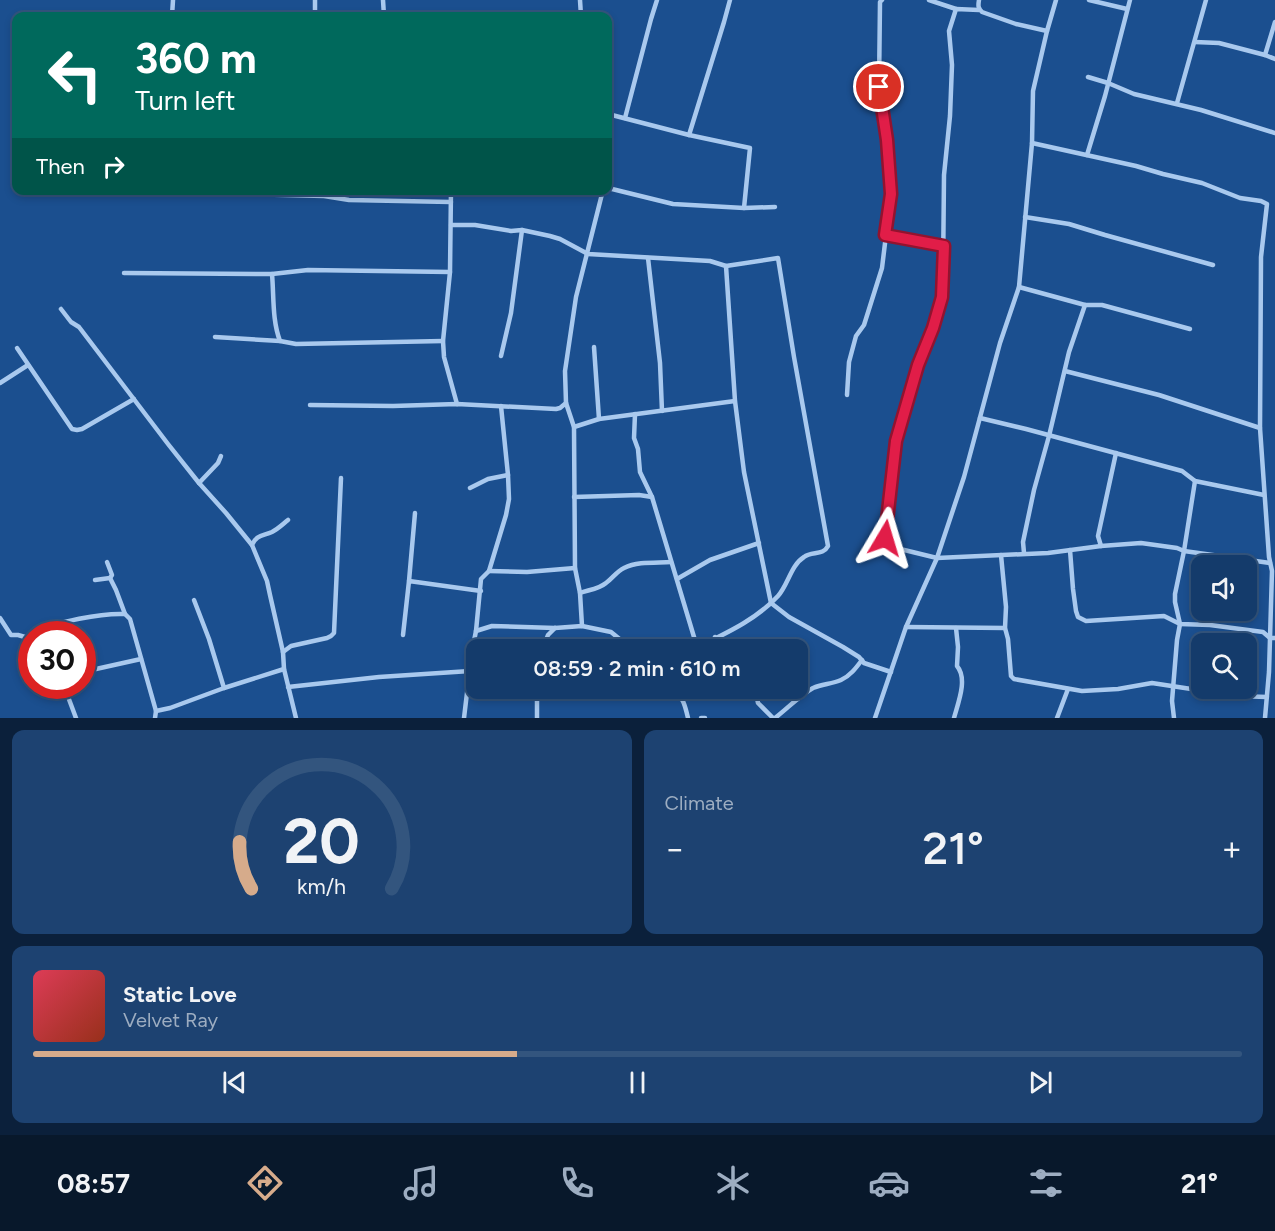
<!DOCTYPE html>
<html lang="en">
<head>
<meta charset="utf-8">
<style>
	:root { --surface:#143b6b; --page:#1d4271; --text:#f1f3f6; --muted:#9dadc1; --line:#33557e; --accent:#d6ab8b }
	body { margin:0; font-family:Figtree,sans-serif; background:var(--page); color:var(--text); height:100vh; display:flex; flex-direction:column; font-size:22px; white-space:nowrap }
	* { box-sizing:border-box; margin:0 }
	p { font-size:20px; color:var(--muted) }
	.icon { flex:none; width:33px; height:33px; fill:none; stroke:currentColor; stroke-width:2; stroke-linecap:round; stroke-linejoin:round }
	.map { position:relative; height:718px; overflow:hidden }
	.sheet { display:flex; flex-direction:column; gap:12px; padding:12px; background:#0b203b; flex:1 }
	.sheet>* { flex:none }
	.banner { position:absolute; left:12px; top:12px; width:600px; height:183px; border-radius:12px; box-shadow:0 3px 9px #0003,0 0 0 2px var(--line); background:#00695c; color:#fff; overflow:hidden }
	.buttons { position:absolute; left:1191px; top:555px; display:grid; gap:12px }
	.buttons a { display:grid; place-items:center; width:66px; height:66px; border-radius:12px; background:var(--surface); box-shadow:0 3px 9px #0003,0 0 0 2px var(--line); font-size:30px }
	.speed { position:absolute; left:18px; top:621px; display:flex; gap:12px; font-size:30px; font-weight:700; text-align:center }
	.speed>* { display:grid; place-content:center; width:78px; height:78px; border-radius:50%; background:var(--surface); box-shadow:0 3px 9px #0003,0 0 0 2px var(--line); line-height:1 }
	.speed .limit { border:9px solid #d22; background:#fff; color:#111 }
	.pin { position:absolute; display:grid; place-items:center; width:51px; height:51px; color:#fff; margin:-26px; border:3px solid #fff; border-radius:50%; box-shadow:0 2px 6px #0007 }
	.me { position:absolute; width:66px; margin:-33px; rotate:7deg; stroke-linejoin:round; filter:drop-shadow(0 0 4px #0008) }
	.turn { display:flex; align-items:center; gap:21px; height:126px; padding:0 24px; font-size:27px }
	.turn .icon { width:78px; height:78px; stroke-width:2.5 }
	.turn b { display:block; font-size:42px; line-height:51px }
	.then { display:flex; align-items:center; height:57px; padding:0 24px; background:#0003; gap:12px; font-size:22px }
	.big { font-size:45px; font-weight:600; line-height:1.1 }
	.sheet .tile { flex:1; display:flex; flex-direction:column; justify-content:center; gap:9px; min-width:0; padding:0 21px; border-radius:12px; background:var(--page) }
	.sheet .dial { align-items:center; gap:0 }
	.dial svg { height:156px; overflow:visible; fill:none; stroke:var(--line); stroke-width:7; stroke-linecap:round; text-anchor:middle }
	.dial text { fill:var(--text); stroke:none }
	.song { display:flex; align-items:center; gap:18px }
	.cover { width:72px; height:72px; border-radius:9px; background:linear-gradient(135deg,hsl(350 70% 55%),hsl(10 70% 35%)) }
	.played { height:6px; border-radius:3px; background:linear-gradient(90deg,var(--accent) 40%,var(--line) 40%) }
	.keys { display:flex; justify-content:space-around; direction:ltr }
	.heat { display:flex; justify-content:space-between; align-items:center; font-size:33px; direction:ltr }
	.sheet .tiles { flex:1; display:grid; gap:12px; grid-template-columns:1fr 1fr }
	.tile:last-child { grid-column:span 2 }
	.trip { position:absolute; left:466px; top:639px; width:342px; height:60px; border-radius:12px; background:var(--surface); box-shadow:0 3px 9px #0003,0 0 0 2px var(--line); font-weight:600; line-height:60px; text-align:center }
	.dock { display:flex; height:96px; justify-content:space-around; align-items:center; background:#08182b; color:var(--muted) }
	.dock .icon { width:42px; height:42px }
	.dock .current { color:var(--accent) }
	.dock b { font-size:27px; color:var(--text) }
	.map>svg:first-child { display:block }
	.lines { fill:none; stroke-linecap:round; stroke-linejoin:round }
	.street { stroke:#a9c9ee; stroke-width:4.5 }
	.route-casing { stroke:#92132f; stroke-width:15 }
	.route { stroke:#e11d48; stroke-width:10 }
</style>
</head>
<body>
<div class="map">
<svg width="1275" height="718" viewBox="0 0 1275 718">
	<rect width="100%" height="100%" fill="#1b4f8f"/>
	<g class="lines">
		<g class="street">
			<path d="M 383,0 L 384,16"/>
			<path d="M 580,0 L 581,16"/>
			<path d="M 929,0 L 956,9"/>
			<path d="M 979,0 C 978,6 978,8 982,12 L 1016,24 L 1047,31"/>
			<path d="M 1089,0 L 1127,9"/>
			<path d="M 979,10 L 956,9 L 949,31 L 952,65 L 950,116 L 944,175 L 943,277 L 942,297 L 933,328 L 918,365 L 896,442 L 885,538 L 886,543 L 892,547 L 937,558 L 1048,553 L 1101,546 L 1141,543 L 1177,548 L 1184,551 L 1270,563"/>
			<path d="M 172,16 L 173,0"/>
			<path d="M 315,16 L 315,0"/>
			<path d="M 1195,42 L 1219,43 L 1265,55 L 1275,59"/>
			<path d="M 1265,55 L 1275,22"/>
			<path d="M 1088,77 L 1108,83 L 1134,94 L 1201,110 L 1275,133"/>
			<path d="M 1177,103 L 1206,0"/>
			<path d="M 608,114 L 689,135 L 750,148 L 744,208"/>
			<path d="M 625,118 L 651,19 L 657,0"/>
			<path d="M 689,135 L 724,22 L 730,0"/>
			<path d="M 1032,143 L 1136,166 L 1163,174 L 1202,183 L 1240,198 L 1261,201 L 1267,204 L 1261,257 L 1260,428 L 1269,557 L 1272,571 L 1269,672 L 1265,718"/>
			<path d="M 1087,155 L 1105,96 L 1130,0"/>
			<path d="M 608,188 L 673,204 L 744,208 L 775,207"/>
			<path d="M 451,190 L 450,272 L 443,341 L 444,357 L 457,404"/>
			<path d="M 204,193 L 324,196 L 349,200 L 451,202"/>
			<path d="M 1025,217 L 1069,224 L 1105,235 L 1213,265"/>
			<path d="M 451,225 L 475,225 L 511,231 L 522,230 L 550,236 L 560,239 L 588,254 L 710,261 L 726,266 L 778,258 L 794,357 L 828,546 C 823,556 812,551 804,557 C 791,565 788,585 778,596 C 755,621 722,635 692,650"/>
			<path d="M 885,235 L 944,246"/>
			<path d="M 648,258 L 660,363 L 662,411"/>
			<path d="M 726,266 L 735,401 L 744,472 L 771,603 L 789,617 L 843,647 L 859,657 L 864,663 L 891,672"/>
			<path d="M 124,273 L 272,274 L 308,270 L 450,272"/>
			<path d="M 272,274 C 274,296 272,320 280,341 L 296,344 L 443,341"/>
			<path d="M 1019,287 L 1085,305 L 1102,305 L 1190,329"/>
			<path d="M 61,309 L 71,322 L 79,327 L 168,444 L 199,483 L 226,513 L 252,545 L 267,581 L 270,595 L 283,652 L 284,669 L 296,718"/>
			<path d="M 215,337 L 280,341"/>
			<path d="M 594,347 L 599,419"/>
			<path d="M 17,348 L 72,429 L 77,430 L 82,429 L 134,399"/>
			<path d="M 501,356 L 511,313 L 522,230"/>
			<path d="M 1065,371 L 1159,395 L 1260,428"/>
			<path d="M 0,383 L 28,365"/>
			<path d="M 847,395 L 849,362 L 856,336 L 864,325 L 882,268 L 891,194 L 887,140 L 879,87 L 880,2 L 882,0"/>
			<path d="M 310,405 L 393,406 L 457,404 L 556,409 L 560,408 L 566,403"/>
			<path d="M 635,414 L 634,438 L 638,449 L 640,472 L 652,497 L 697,647"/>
			<path d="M 980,418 L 1026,429 L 1182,471 L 1195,481 L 1264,495"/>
			<path d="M 574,427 L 599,419 L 735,401"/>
			<path d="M 199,483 L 218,463 L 221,456"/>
			<path d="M 470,488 L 488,479 L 508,475"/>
			<path d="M 574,497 L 639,495 L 652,497"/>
			<path d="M 252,545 C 256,535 263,536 272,532 C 278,529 283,524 288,520"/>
			<path d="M 1101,546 L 1098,536 L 1116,453"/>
			<path d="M 1070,550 L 1073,589 L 1076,611 L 1078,617 L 1086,621 L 1164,616 L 1180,624 L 1210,625 L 1263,632 L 1270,638 L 1275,638"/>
			<path d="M 1024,553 L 1023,542 L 1034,490 L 1049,436 L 1069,352 L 1085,305"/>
			<path d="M 1001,555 L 1006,607 L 1005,628 L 1008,639 L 1011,676 L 1014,679 L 1082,691 L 1118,689 L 1152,683 L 1237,696 L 1267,697"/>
			<path d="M 107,562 L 112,575 L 110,578"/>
			<path d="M 489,571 L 527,572 L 575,568"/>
			<path d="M 677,579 L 710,560 L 759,543"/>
			<path d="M 95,580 L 110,578 L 116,590 L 125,614"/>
			<path d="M 409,581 L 415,513"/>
			<path d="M 580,593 C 588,590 599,589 606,583 C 613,578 616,572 624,568 C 638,561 656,563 671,562"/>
			<path d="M 194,600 L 209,639 L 224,688"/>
			<path d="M 0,618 L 11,635 L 18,635 L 32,639"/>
			<path d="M 582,626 L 580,593 L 575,568 L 574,427 L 566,403 L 565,371 L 576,297 L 603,190"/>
			<path d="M 906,627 L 1005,628"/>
			<path d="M 476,631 L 492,626 L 555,628 L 582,626 L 611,632 L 633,650"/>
			<path d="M 37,634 C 53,621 104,613 125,614 L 130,619 L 156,711 L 155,718"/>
			<path d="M 403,635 L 409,581 L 481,591"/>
			<path d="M 715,637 L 723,650"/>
			<path d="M 542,650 L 548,635 L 555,628"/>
			<path d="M 283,652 L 291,646 L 327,638 L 331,636 L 334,633 L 341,478"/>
			<path d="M 96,669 L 141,659"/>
			<path d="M 64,686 L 76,718"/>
			<path d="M 288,687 L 379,677 L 470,671"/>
			<path d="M 674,688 C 683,698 685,705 688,718"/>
			<path d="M 753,688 L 756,693 L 758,703 L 773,718"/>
			<path d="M 156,711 L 170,708 L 224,688 L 284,669"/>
			<path d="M 464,718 L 472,651 L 476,631 L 481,579 L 489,571 L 506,515 L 509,499 L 508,475 L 501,406"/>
			<path d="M 537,718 L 537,688"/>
			<path d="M 701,718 L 705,718"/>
			<path d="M 775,718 C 788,708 799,696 813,688 C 822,684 832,684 841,680 C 850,676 856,668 862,660"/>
			<path d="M 875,718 L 906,627 L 937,558 L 964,477 L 1000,343 L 1019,287 L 1032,143 L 1033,91 L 1047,31 L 1056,0"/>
			<path d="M 954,718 C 958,703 968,679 957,666 L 958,647 L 956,628"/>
			<path d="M 1057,718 L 1068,689"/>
			<path d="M 1174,718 L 1172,701 L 1177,640 L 1180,624 L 1175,602 L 1175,594 L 1184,551 L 1195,481"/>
		</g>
	</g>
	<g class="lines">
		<defs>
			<path id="route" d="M 879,87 L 887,140 L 891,194 L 885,235 L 944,246 L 942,297 L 933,328 L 918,365 L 896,441 L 885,538"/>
		</defs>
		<use href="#route" class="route-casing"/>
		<use href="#route" class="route"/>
	</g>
</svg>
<div class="buttons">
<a><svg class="icon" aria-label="sound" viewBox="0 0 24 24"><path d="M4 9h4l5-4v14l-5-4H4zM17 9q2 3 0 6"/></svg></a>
<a><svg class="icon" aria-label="search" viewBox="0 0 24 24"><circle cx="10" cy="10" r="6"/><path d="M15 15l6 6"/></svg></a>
</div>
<div class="speed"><div class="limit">30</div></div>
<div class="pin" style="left:879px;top:87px;background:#d93025"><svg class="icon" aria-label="arrive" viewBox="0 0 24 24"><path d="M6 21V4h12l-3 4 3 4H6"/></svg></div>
<svg class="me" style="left:885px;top:538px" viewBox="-20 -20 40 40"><path d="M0-17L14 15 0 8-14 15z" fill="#e11d48" stroke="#fff" stroke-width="4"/></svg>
<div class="trip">08:59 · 2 min · 610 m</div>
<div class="banner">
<div class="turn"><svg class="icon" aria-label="left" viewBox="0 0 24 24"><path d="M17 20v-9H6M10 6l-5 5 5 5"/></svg><div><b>360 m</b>Turn left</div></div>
<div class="then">Then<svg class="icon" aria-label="right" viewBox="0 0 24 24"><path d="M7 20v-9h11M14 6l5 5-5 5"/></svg></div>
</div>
</div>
<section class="sheet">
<div class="tiles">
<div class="tile dial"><svg viewBox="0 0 100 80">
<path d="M14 69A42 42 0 1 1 86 69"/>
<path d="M14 69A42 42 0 0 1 8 45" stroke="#d6ab8b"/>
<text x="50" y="56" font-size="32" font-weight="700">20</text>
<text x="50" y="72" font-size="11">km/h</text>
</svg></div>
<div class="tile"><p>Climate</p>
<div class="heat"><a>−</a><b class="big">21°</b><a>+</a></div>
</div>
<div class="tile">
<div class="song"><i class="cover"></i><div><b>Static Love</b><p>Velvet Ray</p></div></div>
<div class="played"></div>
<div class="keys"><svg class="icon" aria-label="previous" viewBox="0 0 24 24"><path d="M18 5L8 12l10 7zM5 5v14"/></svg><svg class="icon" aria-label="pause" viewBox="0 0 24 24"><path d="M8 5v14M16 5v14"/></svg><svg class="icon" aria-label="next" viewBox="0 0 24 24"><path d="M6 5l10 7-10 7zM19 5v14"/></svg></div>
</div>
</div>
</section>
<nav class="dock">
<b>08:57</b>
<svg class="icon current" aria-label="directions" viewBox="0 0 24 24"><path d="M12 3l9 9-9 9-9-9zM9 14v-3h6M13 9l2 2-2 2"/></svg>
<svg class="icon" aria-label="music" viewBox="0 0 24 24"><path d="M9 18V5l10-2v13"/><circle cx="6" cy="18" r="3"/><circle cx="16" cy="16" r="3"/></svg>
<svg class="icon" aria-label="phone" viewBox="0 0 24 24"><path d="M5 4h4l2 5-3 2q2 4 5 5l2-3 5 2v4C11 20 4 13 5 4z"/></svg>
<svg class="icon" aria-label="climate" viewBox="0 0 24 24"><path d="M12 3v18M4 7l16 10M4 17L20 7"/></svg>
<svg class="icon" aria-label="car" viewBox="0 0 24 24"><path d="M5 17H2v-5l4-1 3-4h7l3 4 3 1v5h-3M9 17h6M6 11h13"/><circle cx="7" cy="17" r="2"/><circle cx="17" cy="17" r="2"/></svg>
<svg class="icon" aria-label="filters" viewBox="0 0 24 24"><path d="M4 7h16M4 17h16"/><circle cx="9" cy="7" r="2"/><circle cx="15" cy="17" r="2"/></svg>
<b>21°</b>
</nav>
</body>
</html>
